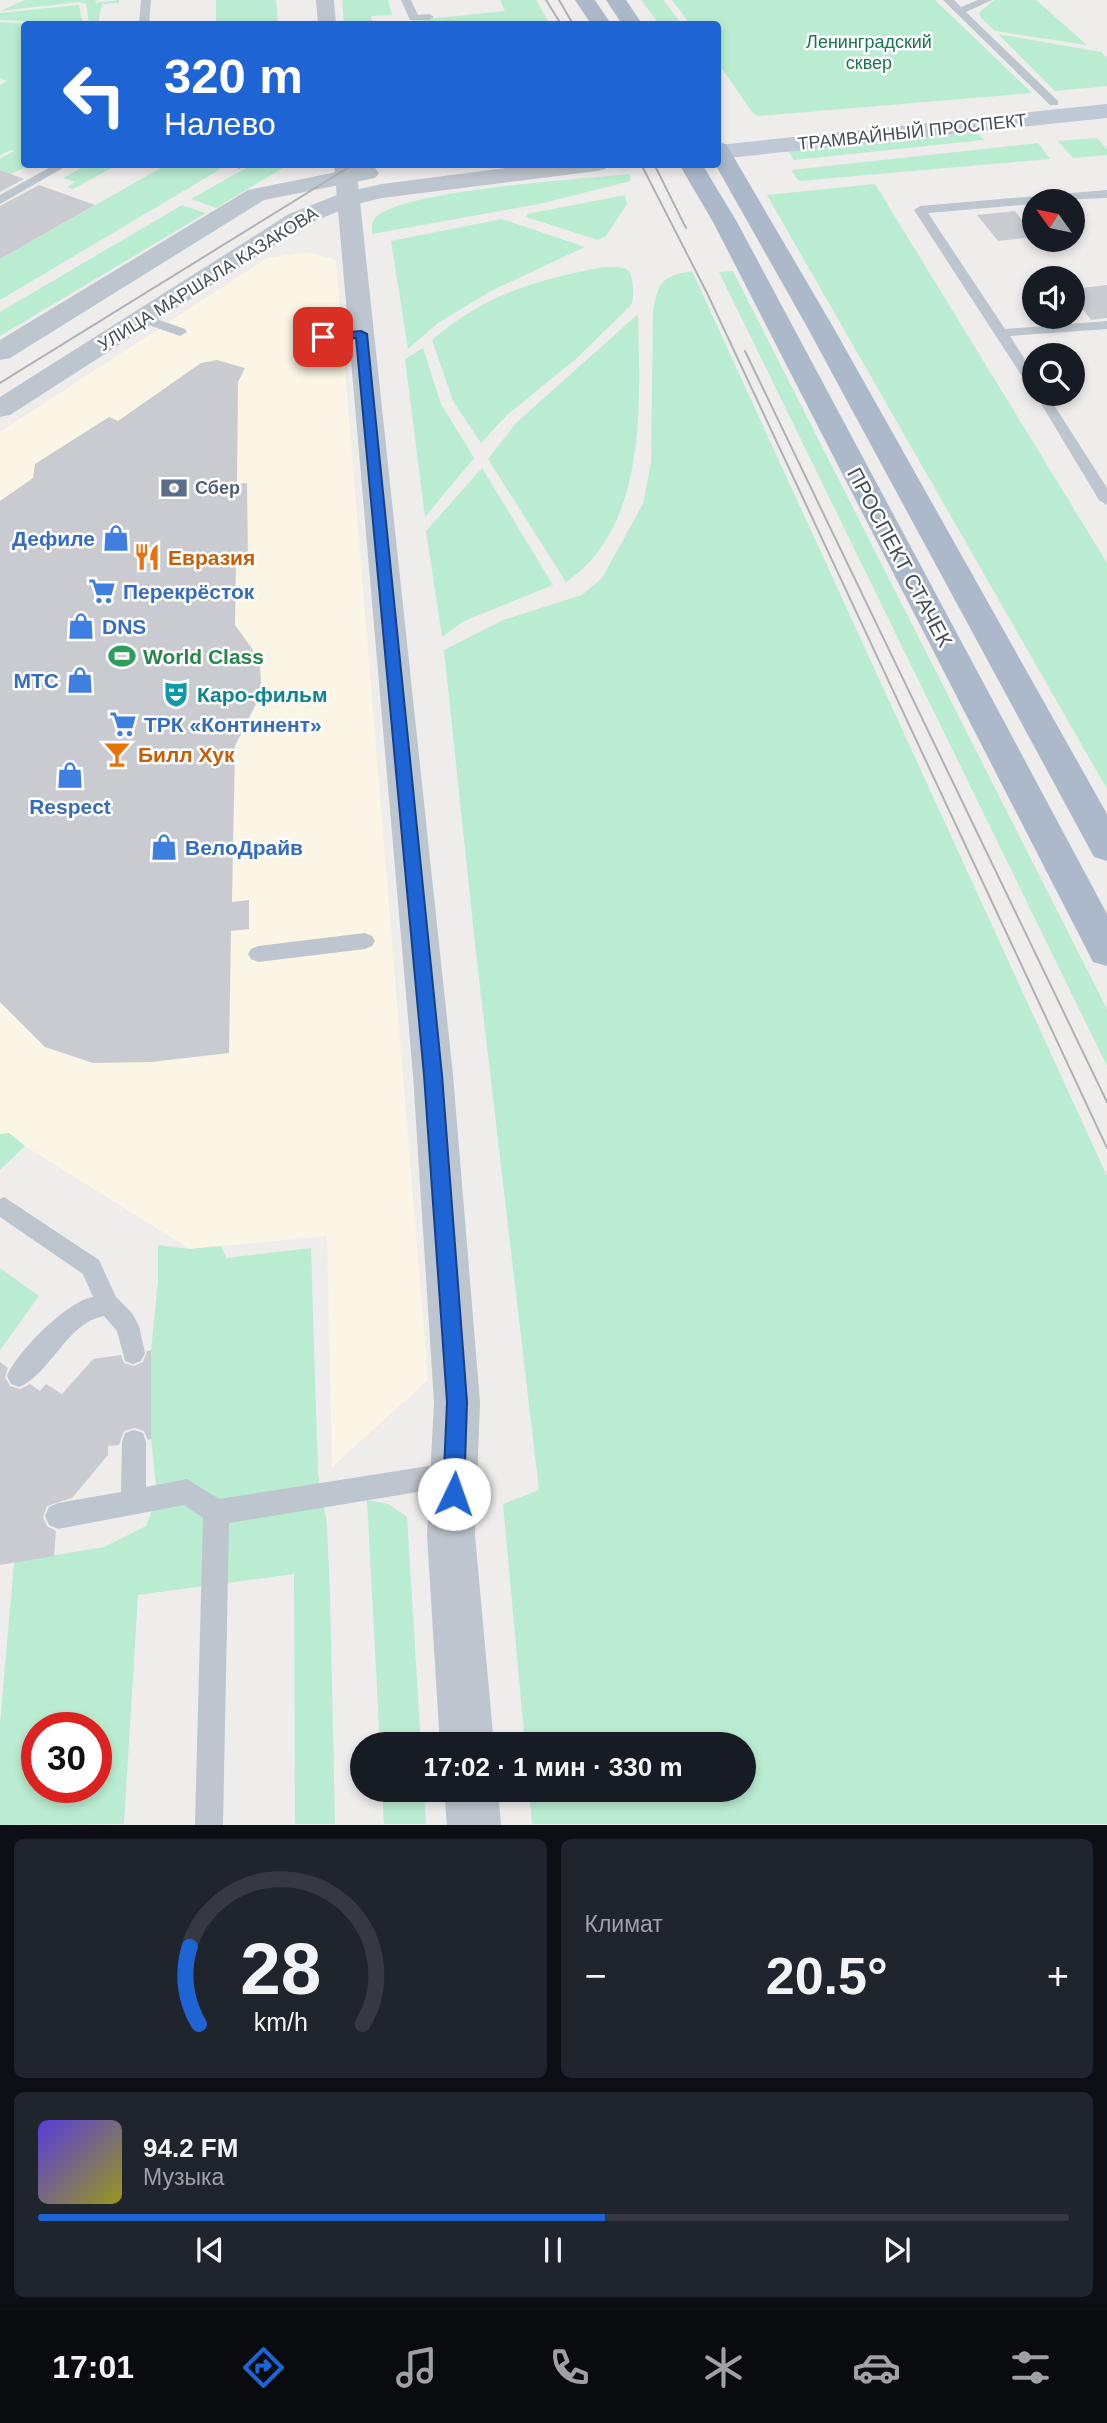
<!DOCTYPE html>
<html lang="ru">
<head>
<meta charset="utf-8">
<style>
	:root { --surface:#171b24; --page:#20242c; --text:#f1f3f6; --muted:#9ea1a6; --line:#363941; --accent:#1f64d5 }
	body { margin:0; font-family:Arial,sans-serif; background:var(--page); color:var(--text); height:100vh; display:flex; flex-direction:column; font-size:26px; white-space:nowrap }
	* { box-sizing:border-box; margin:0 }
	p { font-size:23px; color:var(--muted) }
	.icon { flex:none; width:38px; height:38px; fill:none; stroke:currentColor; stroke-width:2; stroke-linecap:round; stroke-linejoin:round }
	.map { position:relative; height:1825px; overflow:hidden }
	.sheet { display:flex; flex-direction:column; gap:14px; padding:14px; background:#0d0f14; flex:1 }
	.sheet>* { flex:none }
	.top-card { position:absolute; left:21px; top:21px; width:700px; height:147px; border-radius:7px; box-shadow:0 4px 10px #0003; background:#1f64d5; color:#fff; overflow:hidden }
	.needle { width:46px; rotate:303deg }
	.fabs { position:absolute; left:1022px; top:189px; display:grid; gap:14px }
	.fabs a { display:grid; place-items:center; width:63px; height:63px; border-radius:50%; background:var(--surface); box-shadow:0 4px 10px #0003; font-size:35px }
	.speed { position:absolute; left:21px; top:1712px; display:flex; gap:14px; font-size:35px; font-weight:700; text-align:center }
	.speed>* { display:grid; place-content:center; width:91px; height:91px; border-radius:50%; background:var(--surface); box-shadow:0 4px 10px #0003; line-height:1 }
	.speed .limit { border:10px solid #d22; background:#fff; color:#111 }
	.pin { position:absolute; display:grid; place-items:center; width:60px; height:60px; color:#fff; margin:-30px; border-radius:14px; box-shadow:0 4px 10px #0006 }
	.me { position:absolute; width:77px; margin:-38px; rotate:3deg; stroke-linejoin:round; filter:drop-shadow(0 0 5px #0008) }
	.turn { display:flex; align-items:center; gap:24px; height:147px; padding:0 28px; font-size:32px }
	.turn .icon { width:91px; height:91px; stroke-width:2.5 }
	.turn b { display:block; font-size:49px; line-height:60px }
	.big { font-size:52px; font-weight:700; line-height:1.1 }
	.sheet .tile { flex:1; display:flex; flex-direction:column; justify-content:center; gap:10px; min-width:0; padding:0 24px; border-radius:10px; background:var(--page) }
	.sheet .dial { align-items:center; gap:0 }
	.dial svg { height:182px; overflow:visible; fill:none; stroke:var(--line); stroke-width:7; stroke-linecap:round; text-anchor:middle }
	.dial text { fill:var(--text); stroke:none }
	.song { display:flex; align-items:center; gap:21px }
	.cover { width:84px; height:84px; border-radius:10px; background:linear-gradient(135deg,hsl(250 70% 55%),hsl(60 70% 35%)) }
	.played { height:7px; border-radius:4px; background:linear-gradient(90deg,var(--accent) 55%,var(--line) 55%) }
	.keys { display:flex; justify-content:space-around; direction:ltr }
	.heat { display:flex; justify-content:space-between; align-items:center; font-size:38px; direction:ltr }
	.sheet .tiles { flex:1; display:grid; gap:14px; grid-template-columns:1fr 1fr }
	.tile:last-child { grid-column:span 2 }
	.trip { position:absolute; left:350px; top:1732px; width:406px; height:70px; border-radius:35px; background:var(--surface); box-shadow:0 4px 10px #0003; font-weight:700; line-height:70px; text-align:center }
	.menu { display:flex; height:112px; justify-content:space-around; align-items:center; background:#090b0e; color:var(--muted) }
	.menu .icon { width:49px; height:49px }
	.menu .active { color:var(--accent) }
	.menu b { font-size:32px; color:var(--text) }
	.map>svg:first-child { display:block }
	.commercial { fill:#faf5e4 }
	.green { fill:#baecd1; fill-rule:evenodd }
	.building { fill:#c9cbd1 }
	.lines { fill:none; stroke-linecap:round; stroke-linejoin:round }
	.service { fill:#bdc5ce; fill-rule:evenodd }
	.minor { fill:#bdc5ce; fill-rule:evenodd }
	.tertiary { fill:#bdc5ce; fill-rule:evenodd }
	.secondary { fill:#bfc8d5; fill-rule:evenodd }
	.primary { fill:#acb9ca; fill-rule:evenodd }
	.tram { stroke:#aeb1b6; stroke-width:2 }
	.route { fill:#1f64d5; stroke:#14418a; stroke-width:2 }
	.labels { text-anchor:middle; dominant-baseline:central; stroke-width:5; stroke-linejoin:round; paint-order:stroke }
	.far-park-label { font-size:18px; fill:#1a764d; stroke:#fff }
	.far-street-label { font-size:18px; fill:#454e58; stroke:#fff }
	.far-service-label { font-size:18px; font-weight:bold; fill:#4e5e75; stroke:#fff; text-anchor:start }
	.shop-label { font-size:21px; font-weight:bold; fill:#366cbe; stroke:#fff; text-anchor:start }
	.food-label { font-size:21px; font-weight:bold; fill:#c56008; stroke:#fff; text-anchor:start }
	.street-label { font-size:21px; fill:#454e58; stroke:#fff }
	.leisure-label { font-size:21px; font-weight:bold; fill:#27864d; stroke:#fff; text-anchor:start }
	.culture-label { font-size:21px; font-weight:bold; fill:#0d838f; stroke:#fff; text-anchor:start }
</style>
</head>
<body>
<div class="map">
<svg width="1107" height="1825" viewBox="0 0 1107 1825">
	<rect width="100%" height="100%" fill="#efecec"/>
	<path class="commercial" d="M 307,252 L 336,260 L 428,1380 L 332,1467 L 327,1236 L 190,1249 L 25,1146 L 9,1133 L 0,1134 L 0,432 L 267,258 Z"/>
	<g class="green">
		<path d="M 25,0 L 99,0 L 95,1 L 96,3 L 119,0 L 119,3 L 102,4 L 98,23 L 116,24 L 89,24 L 86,4 L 79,2 L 0,11 Z"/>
		<path d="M 216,0 L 276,0 L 278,24 L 216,24 Z"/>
		<path d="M 342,0 L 388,0 L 392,15 L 371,16 L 372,24 L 344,24 Z"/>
		<path d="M 500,0 L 536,0 L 550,24 L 381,24 L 505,11 Z"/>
		<path d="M 641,0 L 663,0 L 682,24 L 659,24 Z"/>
		<path d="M 672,0 L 935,0 L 1032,93 L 758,116 L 753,113 L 718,63 L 718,24 L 690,24 Z"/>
		<path d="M 994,0 L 1036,0 L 1087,45 L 995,31 L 981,18 L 979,13 Z"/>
		<path d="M 79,5 L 83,24 L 0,20 L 0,13 Z"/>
		<path d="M 0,22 L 32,24 L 24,24 L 24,164 L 30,165 L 11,174 L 0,170 L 0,159 L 14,151 L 11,150 L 0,155 L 0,85 L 7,81 L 0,79 Z"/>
		<path d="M 998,34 L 1101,52 L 1107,58 L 1107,86 L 1055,91 Z"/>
		<path d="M 976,132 L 984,140 L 794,160 L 788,151 Z"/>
		<path d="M 1097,138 L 1107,149 L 1107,155 L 1073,158 L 1058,141 Z"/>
		<path d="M 1038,143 L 1050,159 L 799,181 L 791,170 Z"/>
		<path d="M 214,164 L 218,166 L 219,170 L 0,300 L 0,259 L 166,165 Z"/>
		<path d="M 87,165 L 117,164 L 117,165 L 73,189 L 67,187 L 75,182 L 63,178 Z"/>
		<path d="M 251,165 L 288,165 L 216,208 L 191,199 Z"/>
		<path d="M 629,174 L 631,181 L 539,204 L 372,234 C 372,228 371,223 375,218 C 400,190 584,179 629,174 Z"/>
		<path d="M 875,184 L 1107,563 L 1107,789 L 767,195 Z"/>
		<path d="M 625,195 L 627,204 L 606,236 L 598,240 L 526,217 L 527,214 Z"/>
		<path d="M 182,205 L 206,213 L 0,336 L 0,312 Z"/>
		<path d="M 502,219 L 585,247 L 491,291 L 438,323 L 408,349 L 391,241 Z"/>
		<path d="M 603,267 C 625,267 632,265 633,289 C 633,296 634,300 630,306 L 577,358 L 507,415 L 481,443 L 453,401 L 432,340 C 487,293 534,281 603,267 Z"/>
		<path d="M 692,271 L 1107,1176 L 1107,1824 L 532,1824 L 529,1790 L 744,1790 L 744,1745 L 525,1745 L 503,1504 L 539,1490 L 476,953 L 444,650 L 503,620 L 582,595 L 602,578 L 643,504 L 651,462 L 653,312 C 658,282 662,276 692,271 Z"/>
		<path d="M 733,271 L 1107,1009 L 1107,1066 L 719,272 Z"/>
		<path d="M 638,314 C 640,402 648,527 566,582 L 488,459 L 516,423 Z"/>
		<path d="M 423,348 L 441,404 L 474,458 L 425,517 L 405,359 Z"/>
		<path d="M 482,468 L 553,585 L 464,621 L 442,637 L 426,531 Z"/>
		<path d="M 9,1133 L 25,1146 L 0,1170 L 0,1134 Z"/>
		<path d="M 158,1245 L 190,1249 L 221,1246 L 226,1258 L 311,1248 L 318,1474 L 327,1524 L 330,1593 L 335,1824 L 295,1824 L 294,1574 L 138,1595 L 124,1824 L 0,1825 L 0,1724 L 14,1562 L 104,1547 L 146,1526 L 157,1497 L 151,1439 L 151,1350 L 158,1282 ZM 37,1727 L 96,1727 L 96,1787 L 37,1787 Z"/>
		<path d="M 0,1268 L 39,1296 L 0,1350 Z"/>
		<path d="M 367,1500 L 388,1504 L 407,1517 L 421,1745 L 380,1745 Z"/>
		<path d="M 382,1790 L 424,1790 L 426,1824 L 384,1824 Z"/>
	</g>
	<g class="building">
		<path d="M 0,170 L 24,179 L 0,192 Z"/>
		<path d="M 39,185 L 95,205 L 0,259 L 0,206 Z"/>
		<path d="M 1015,211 L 1034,237 L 998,241 L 977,215 Z"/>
		<path d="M 1107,285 L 1107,318 L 1091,320 L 1073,296 L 1073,289 Z"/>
		<path d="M 217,360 L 245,368 L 238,382 L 237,484 L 247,483 L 248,559 L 236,560 L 235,625 L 253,650 L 260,666 L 261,683 L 257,702 L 235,746 L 232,902 L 249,900 L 249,929 L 231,931 L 229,1053 L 151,1062 L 93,1063 L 45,1047 L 0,1002 L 0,501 L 33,478 L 35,464 L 109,417 L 118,421 L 201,363 Z"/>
		<path d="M 151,1350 L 151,1439 L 148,1440 L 144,1431 L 135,1428 L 124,1431 L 119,1445 L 108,1446 L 108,1455 L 72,1498 L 47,1506 L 43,1517 L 47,1526 L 56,1531 L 54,1556 L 0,1565 L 0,1362 L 8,1368 L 5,1377 L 10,1386 L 20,1389 L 30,1384 L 40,1391 L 46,1384 L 62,1394 L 93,1359 L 121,1355 L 124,1363 L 134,1366 L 143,1362 L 147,1351 Z"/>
	</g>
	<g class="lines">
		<g class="service">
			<path d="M 141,0 L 151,0 L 149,24 L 139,24 Z"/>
			<path d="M 401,0 L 411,0 L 418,15 L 429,14 L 434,17 L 429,20 L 410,20 Z"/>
			<path d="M 943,0 L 954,0 L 961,7 L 978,0 L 992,0 L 966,12 L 1058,101 L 1058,105 L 1050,105 Z"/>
			<path d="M 56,164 L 70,164 L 0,204 L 0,195 Z"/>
			<path d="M 230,164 L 244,164 L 245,166 L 239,169 Z"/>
			<path d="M 1107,190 L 1107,198 L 1034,201 L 1034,204 L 928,213 L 1005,329 L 1107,321 L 1107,329 L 1010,336 L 1034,374 L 1034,388 L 1029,387 L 914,210 L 920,206 Z"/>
			<path d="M 142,314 L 185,329 L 187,332 L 180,336 L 137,321 L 137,315 Z"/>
			<path d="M 361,330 L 366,331 L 366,337 L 323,341 L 316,337 L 323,333 Z"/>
			<path d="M 1034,392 L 1047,394 L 1107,488 L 1107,505 L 1099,500 Z"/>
			<path d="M 365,933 L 372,936 L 375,941 L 372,946 L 365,949 L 258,962 L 251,959 L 248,954 L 251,949 L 258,946 Z"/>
			<path d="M 4,1197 L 99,1260 L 116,1297 L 132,1313 L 139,1326 L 145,1353 L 141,1361 L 133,1364 L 125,1361 L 117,1331 L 104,1316 C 66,1323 50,1375 19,1387 L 11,1384 L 7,1376 C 17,1352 67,1301 93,1297 L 83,1274 L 0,1217 L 0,1199 Z"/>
			<path d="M 134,1430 L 143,1433 L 146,1442 L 146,1487 L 187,1479 L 219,1499 L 454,1462 L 463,1465 L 467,1474 L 463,1483 L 454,1486 L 229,1523 L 223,1825 L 195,1825 L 203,1518 L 184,1505 L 58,1529 L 49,1525 L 45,1516 L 49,1507 L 58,1503 L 121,1492 L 122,1442 L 125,1433 Z"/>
		</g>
		<g class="minor">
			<path d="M 316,0 L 334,0 L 336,24 L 318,24 Z"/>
			<path d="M 334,164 L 356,164 L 453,1075 L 480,1402 L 475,1535 L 494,1745 L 440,1745 L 427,1535 L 434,1402 L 413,1075 Z"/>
			<path d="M 444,1790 L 498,1790 L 501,1825 L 447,1825 Z"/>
		</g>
		<g class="tertiary">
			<path d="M 537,164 L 608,164 L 605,169 L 597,171 L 382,198 L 357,204 L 307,224 L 10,415 L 0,417 L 0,397 L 289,214 L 342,193 L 382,184 Z"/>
			<path d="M 367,166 L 375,168 L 379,173 L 375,178 L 264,200 L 10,358 L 0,360 L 0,340 L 248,190 Z"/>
		</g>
		<path class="secondary" d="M 1107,104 L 1107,118 L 718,159 L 718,145 Z"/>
		<g class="primary">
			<path d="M 575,0 L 595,0 L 611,24 L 591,24 Z"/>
			<path d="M 606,0 L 626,0 L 642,24 L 622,24 Z"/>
			<path d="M 718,142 L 726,144 L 729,149 L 832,325 L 1107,814 L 1107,861 L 1094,857 L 806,325 L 715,164 L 718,164 Z"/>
			<path d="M 679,164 L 702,164 L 737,222 L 1107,914 L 1107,966 L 1093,962 L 713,222 Z"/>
		</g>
		<g class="tram">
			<path d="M 546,0 L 561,24"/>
			<path d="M 559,0 L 573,24"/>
			<path d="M 641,164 L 708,295 L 1107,1148"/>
			<path d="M 654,164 L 686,228"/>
			<path d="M 745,351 L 1107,1102"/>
			<path d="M 0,383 L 354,164"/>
		</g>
	</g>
	<path class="route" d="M 361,331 L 367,334 L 442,1075 L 467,1402 L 464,1494 L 461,1502 L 454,1505 L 446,1502 L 443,1494 L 447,1402 L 424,1075 L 356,338 L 323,340 L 318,337 L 323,334 Z"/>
	<defs>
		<symbol id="bank-bare" viewBox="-9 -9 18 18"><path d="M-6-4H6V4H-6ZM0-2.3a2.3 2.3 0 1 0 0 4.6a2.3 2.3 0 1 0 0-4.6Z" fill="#5c6f8a" stroke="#fff" stroke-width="2.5" paint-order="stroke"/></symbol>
		<symbol id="shop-bare" viewBox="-9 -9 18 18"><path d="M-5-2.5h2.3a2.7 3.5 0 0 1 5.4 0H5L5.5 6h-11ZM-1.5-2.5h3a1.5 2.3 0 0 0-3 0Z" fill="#3f7fe0" stroke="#fff" stroke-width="2.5" paint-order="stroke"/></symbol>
		<symbol id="restaurant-bare" viewBox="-9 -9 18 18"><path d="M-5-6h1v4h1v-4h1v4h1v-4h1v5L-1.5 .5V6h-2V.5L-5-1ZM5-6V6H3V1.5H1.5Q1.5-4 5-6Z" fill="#e8710a" stroke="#fff" stroke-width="2.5" paint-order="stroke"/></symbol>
		<symbol id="supermarket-bare" viewBox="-9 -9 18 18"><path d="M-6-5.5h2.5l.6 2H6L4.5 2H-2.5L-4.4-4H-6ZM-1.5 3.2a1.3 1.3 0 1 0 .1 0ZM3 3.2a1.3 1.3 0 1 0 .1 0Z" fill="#3f7fe0" stroke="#fff" stroke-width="2.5" paint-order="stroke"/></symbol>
		<symbol id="stadium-bare" viewBox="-9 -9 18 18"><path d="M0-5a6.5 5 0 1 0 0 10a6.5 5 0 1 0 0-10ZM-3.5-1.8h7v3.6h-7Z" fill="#2e9e5b" stroke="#fff" stroke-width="2.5" paint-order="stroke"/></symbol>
		<symbol id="theatre-bare" viewBox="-9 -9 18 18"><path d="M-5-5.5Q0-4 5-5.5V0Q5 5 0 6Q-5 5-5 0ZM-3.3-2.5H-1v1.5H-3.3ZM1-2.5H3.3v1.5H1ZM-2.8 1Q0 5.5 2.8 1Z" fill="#0f9aa8" stroke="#fff" stroke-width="2.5" paint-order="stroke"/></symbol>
		<symbol id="bar-bare" viewBox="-9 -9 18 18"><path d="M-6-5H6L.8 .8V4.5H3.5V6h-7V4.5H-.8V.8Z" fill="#e8710a" stroke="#fff" stroke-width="2.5" paint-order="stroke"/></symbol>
	</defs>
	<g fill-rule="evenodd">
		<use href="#bank-bare" x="155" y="469" width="38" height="38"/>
		<use href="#shop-bare" x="97" y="519" width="38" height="38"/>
		<use href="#restaurant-bare" x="128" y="538" width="38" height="38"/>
		<use href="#supermarket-bare" x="83" y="572" width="38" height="38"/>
		<use href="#shop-bare" x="62" y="607" width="38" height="38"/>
		<use href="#stadium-bare" x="103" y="637" width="38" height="38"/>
		<use href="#shop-bare" x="61" y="661" width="38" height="38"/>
		<use href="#theatre-bare" x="157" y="675" width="38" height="38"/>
		<use href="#supermarket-bare" x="104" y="705" width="38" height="38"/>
		<use href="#bar-bare" x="98" y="735" width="38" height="38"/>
		<use href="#shop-bare" x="51" y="756" width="38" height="38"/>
		<use href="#shop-bare" x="145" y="828" width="38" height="38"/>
	</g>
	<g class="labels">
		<g class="far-park-label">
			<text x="869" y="42">Ленинградский<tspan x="869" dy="21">сквер</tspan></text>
		</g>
		<g class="far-street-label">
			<text transform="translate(912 132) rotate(-6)">ТРАМВАЙНЫЙ ПРОСПЕКТ</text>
			<text transform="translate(208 279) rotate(-32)">УЛИЦА МАРШАЛА КАЗАКОВА</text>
		</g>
		<g class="far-service-label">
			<text x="195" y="488">Сбер</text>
		</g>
		<g class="shop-label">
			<text x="95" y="538" text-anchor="end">Дефиле</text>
			<text x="123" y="591">Перекрёсток</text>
			<text x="102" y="626">DNS</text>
			<text x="59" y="680" text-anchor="end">МТС</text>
			<text x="144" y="724">ТРК «Континент»</text>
			<text x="70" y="806" text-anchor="middle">Respect</text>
			<text x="185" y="847">ВелоДрайв</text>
		</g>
		<g class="food-label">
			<text x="168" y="557">Евразия</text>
			<text x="138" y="754">Билл Хук</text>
		</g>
		<g class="street-label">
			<text transform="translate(900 557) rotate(62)">ПРОСПЕКТ СТАЧЕК</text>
		</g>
		<g class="leisure-label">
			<text x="143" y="656">World Class</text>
		</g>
		<g class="culture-label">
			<text x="197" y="694">Каро-фильм</text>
		</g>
	</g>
</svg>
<div class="fabs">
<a><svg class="needle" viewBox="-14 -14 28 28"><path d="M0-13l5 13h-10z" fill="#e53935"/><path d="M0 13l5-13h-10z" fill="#9ea1a6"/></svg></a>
<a><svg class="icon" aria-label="sound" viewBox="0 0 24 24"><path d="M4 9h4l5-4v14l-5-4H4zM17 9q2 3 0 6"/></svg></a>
<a><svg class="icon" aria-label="search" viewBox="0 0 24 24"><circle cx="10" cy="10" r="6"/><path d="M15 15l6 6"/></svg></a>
</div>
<div class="speed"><div class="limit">30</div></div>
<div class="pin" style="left:323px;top:337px;background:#d93025"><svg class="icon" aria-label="arrive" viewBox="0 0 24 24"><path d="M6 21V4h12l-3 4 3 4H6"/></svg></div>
<svg class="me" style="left:454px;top:1494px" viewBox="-20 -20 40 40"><circle r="19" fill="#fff"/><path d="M0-13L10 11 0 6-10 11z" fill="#1f64d5"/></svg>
<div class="trip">17:02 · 1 мин · 330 m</div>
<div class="top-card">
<div class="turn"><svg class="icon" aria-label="left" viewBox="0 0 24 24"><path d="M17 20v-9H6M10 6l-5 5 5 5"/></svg><div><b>320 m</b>Налево</div></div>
</div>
</div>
<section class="sheet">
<div class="tiles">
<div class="tile dial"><svg viewBox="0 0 100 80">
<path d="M14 69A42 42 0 1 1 86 69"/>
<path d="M14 69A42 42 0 0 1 10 35" stroke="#1f64d5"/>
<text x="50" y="56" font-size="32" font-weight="700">28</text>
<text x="50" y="72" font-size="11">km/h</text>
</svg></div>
<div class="tile"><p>Климат</p>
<div class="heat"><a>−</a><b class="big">20.5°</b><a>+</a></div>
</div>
<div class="tile">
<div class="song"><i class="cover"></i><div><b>94.2 FM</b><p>Музыка</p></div></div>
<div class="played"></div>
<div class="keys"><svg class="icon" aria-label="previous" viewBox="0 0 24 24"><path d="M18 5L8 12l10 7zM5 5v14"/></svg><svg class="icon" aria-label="pause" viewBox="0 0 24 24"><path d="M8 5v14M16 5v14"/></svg><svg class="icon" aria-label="next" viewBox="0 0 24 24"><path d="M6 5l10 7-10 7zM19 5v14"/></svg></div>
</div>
</div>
</section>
<nav class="menu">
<b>17:01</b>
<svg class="icon active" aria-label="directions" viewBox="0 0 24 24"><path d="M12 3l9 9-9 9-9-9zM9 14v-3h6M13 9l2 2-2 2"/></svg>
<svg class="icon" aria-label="music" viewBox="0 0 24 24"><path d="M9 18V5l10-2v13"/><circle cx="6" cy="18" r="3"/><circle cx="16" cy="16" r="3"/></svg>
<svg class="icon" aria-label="phone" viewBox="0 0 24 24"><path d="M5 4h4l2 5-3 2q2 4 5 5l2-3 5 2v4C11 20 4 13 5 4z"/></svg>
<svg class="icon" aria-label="climate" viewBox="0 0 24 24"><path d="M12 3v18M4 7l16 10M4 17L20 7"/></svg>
<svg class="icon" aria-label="car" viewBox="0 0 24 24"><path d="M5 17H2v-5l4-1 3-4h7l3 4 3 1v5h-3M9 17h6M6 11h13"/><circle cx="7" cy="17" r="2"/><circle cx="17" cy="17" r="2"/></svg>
<svg class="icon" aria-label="filters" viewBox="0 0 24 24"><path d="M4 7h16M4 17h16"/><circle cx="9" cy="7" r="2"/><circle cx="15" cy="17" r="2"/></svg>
</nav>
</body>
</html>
